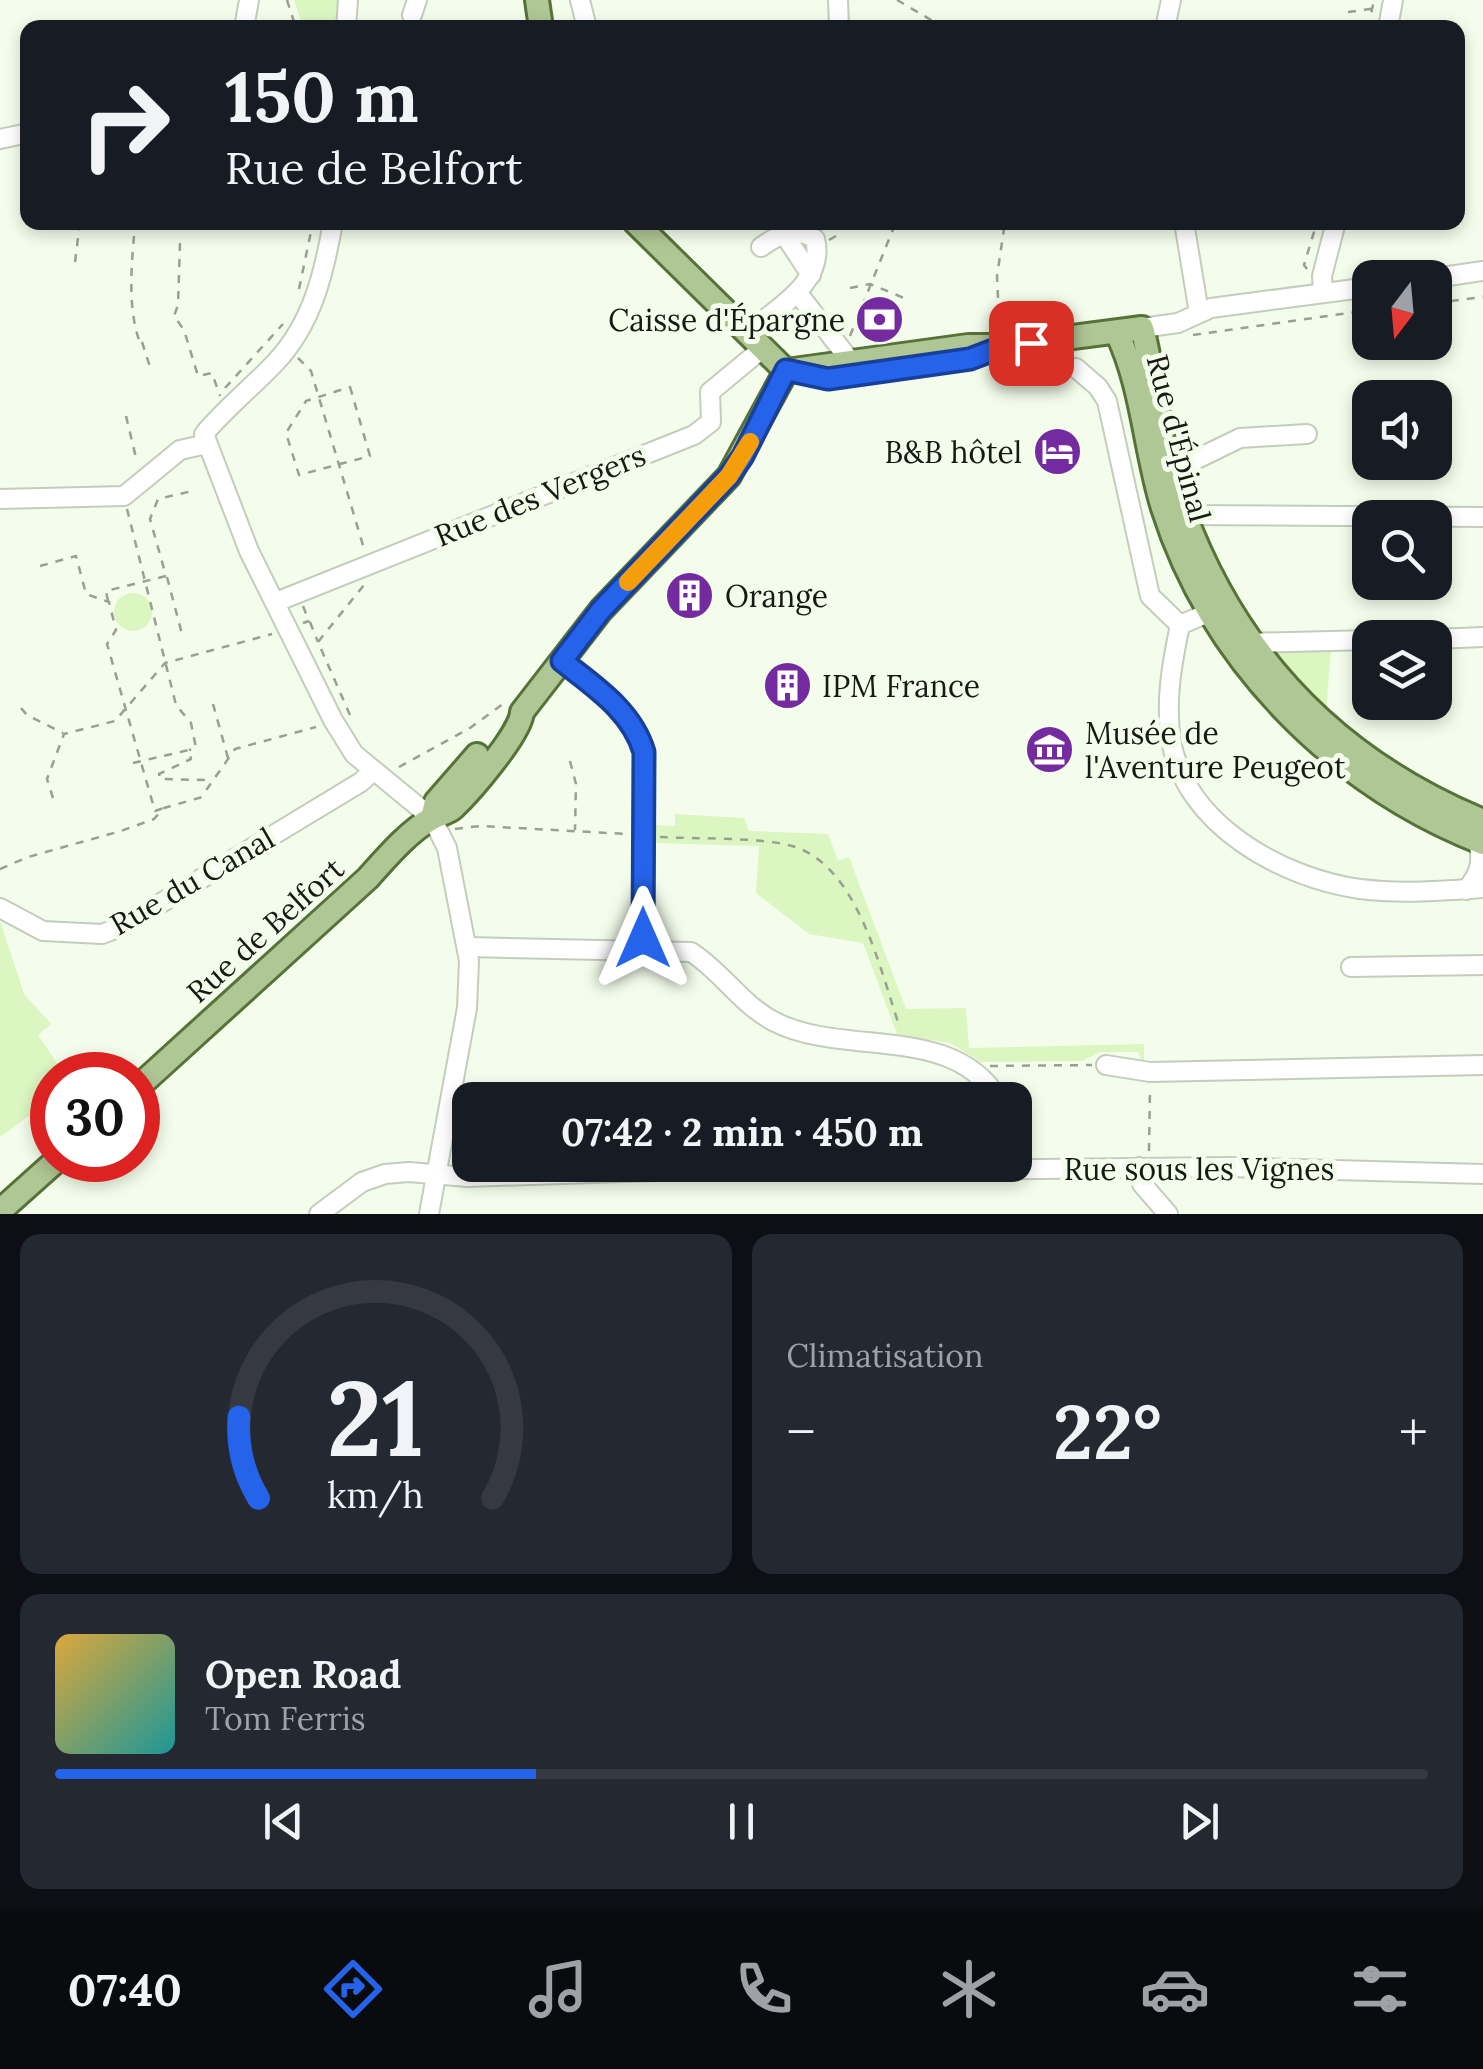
<!DOCTYPE html>
<html lang="fr">
<head>
<meta charset="utf-8">
<style>
	:root { --surface:#171b24; --page:#242831; --text:#f1f3f6; --muted:#9ea1a6; --line:#363941; --accent:#2563eb }
	body { margin:0; font-family:Lora,serif; background:var(--page); color:var(--text); height:100vh; display:flex; flex-direction:column; font-size:38px; white-space:nowrap }
	* { box-sizing:border-box; margin:0 }
	p { font-size:32px; color:var(--muted) }
	.icon { flex:none; width:55px; height:55px; fill:none; stroke:currentColor; stroke-width:2; stroke-linecap:round; stroke-linejoin:round }
	.map { position:relative; height:1214px; overflow:hidden }
	.side { display:flex; flex-direction:column; gap:20px; padding:20px; background:#0d0f14; flex:1 }
	.side>* { flex:none }
	.guide { position:absolute; left:20px; top:20px; width:1445px; height:210px; border-radius:20px; box-shadow:0 5px 15px #0003; background:#171b24; color:var(--text); overflow:hidden }
	.needle { width:65px; rotate:196deg }
	.controls { position:absolute; left:1352px; top:260px; display:grid; gap:20px }
	.controls a { display:grid; place-items:center; width:100px; height:100px; border-radius:20px; background:var(--surface); box-shadow:0 5px 15px #0003; font-size:50px }
	.speed { position:absolute; left:30px; top:1052px; display:flex; gap:20px; font-size:50px; font-weight:700; text-align:center }
	.speed>* { display:grid; place-content:center; width:130px; height:130px; border-radius:50%; background:var(--surface); box-shadow:0 5px 15px #0003; line-height:1 }
	.speed .limit { border:15px solid #d22; background:#fff; color:#111 }
	.pin { position:absolute; display:grid; place-items:center; width:85px; height:85px; color:#fff; margin:-42px; border-radius:20px; box-shadow:0 5px 15px #0006 }
	.me { position:absolute; width:110px; margin:-55px; rotate:0deg; stroke-linejoin:round; filter:drop-shadow(0 0 8px #0008) }
	.turn { display:flex; align-items:center; gap:35px; height:210px; padding:0 40px; font-size:45px }
	.turn .icon { width:130px; height:130px; stroke-width:2.5 }
	.turn b { display:block; font-size:70px; line-height:85px }
	.big { font-size:75px; font-weight:800; line-height:1.1 }
	.side .card { flex:1; display:flex; flex-direction:column; justify-content:center; gap:15px; min-width:0; padding:0 35px; border-radius:20px; background:var(--page) }
	.side .dial { align-items:center; gap:0 }
	.dial svg { height:260px; overflow:visible; fill:none; stroke:var(--line); stroke-width:7; stroke-linecap:round; text-anchor:middle }
	.dial text { fill:var(--text); stroke:none }
	.song { display:flex; align-items:center; gap:30px }
	.cover { width:120px; height:120px; border-radius:15px; background:linear-gradient(135deg,hsl(40 70% 55%),hsl(180 70% 35%)) }
	.played { height:10px; border-radius:5px; background:linear-gradient(90deg,var(--accent) 35%,var(--line) 35%) }
	.keys { display:flex; justify-content:space-around; direction:ltr }
	.heat { display:flex; justify-content:space-between; align-items:center; font-size:55px; direction:ltr }
	.side .tiles { flex:1; display:grid; gap:20px; grid-template-columns:1fr 1fr }
	.card:last-child { grid-column:span 2 }
	.trip { position:absolute; left:452px; top:1082px; width:580px; height:100px; border-radius:20px; background:var(--surface); box-shadow:0 5px 15px #0003; font-weight:800; line-height:100px; text-align:center }
	.tabs { display:flex; height:160px; justify-content:space-around; align-items:center; background:#090b0e; color:var(--muted) }
	.tabs .icon { width:70px; height:70px }
	.tabs .current { color:var(--accent) }
	.tabs b { font-size:45px; color:var(--text) }
	.map>svg:first-child { display:block }
	.green { fill:#dbf6c1 }
	.lines { fill:none; stroke-linecap:round; stroke-linejoin:round }
	.minor-casing { stroke:#c4cdbc; stroke-width:22 }
	.major-casing { stroke:#577239; stroke-width:28 }
	.path { stroke:#999f92; stroke-width:2.5; stroke-dasharray:8 8; stroke-linecap:butt }
	.minor { stroke:#fff; stroke-width:18 }
	.major { stroke:#afc794; stroke-width:22 }
	.route-casing { stroke:#184099; stroke-width:25 }
	.route { stroke:#2563eb; stroke-width:18 }
	.slow { stroke:#f59e0b; stroke-width:18 }
	.labels { text-anchor:middle; dominant-baseline:central; stroke-width:10; stroke-linejoin:round; paint-order:stroke }
	.poi-label { font-size:30px; fill:#171a14; stroke:#f4fdeb; text-anchor:start }
	.street-label { font-size:30px; fill:#171a14; stroke:#f4fdeb }
</style>
</head>
<body>
<div class="map">
<svg width="1483" height="1214" viewBox="0 0 1483 1214">
	<rect width="100%" height="100%" fill="#f4fdeb"/>
	<g class="green">
		<path d="M 294,0 L 343,0 L 342,27 L 303,27 Z"/>
		<circle cx="133" cy="612" r="19"/>
		<path d="M 1278,649 L 1331,650 L 1326,713 L 1290,677 L 1274,653 Z"/>
		<path d="M 675,814 L 744,818 L 749,831 L 828,834 L 838,861 L 849,857 L 906,1009 L 966,1008 L 969,1048 L 1144,1044 L 1144,1065 L 1138,1052 L 1101,1052 L 1082,1061 L 981,1062 L 950,1043 L 897,1034 L 863,943 L 809,934 L 756,893 L 759,846 L 653,843 L 654,825 L 675,826 Z"/>
		<path d="M 0,921 L 24,994 L 51,1024 L 38,1035 L 65,1075 L 52,1075 L 52,1099 L 0,1137 Z"/>
	</g>
	<g class="lines">
		<defs>
			<g id="minor">
				<path d="M 580,0 L 587,28"/>
				<path d="M 838,0 L 839,28"/>
				<path d="M 412,15 L 417,0"/>
				<path d="M 244,28 L 249,0"/>
				<path d="M 346,28 L 348,0"/>
				<path d="M 1165,28 L 1171,0"/>
				<path d="M 1388,28 L 1393,0"/>
				<path d="M 0,139 L 28,133"/>
				<path d="M 333,222 C 324,274 312,324 275,363 C 252,387 226,408 204,434 L 249,551 L 333,720 L 354,754 L 432,818 L 447,848 L 469,961 L 467,1008 L 429,1214"/>
				<path d="M 1184,222 L 1199,313"/>
				<path d="M 784,234 L 811,275"/>
				<path d="M 1435,278 L 1483,271"/>
				<path d="M 797,292 L 852,363"/>
				<path d="M 1323,293 L 1322,276 L 1336,222"/>
				<path d="M 1142,328 L 1178,323 L 1211,308 L 1370,287"/>
				<path d="M 746,334 C 775,309 826,283 815,239 C 796,226 779,234 761,247"/>
				<path d="M 1076,368 L 1098,387 L 1107,401 L 1150,596 L 1180,625"/>
				<path d="M 1162,476 L 1240,438 L 1307,434"/>
				<path d="M 0,499 L 124,496 L 180,450 L 207,444"/>
				<path d="M 1184,515 L 1483,517"/>
				<path d="M 276,602 L 694,435 L 711,422 L 710,392 L 762,349"/>
				<path d="M 1222,607 L 1180,625 C 1172,663 1165,701 1171,740 C 1185,825 1282,878 1360,889 C 1401,894 1442,891 1483,888"/>
				<path d="M 1435,639 L 1483,637"/>
				<path d="M 1246,643 L 1370,640"/>
				<path d="M 562,661 C 595,687 632,711 644,752 L 643,949"/>
				<path d="M 1466,890 C 1480,874 1483,862 1478,841"/>
				<path d="M 0,908 L 43,931 L 102,934 L 123,926 L 361,782 L 373,771"/>
				<path d="M 468,947 L 691,952 C 721,971 740,1003 773,1021 C 844,1058 953,1022 999,1100"/>
				<path d="M 1351,967 L 1483,965"/>
				<path d="M 1106,1065 L 1150,1072 L 1483,1065"/>
				<path d="M 1139,1167 L 1142,1184 L 1168,1214"/>
				<path d="M 319,1214 L 362,1182 L 385,1174 L 409,1172 L 467,1177 L 809,1166 L 956,1170 L 1229,1167 L 1483,1174"/>
			</g>
			<g id="major">
				<path d="M 537,0 L 541,28"/>
				<path d="M 635,222 L 786,371"/>
				<path d="M 1117,333 C 1143,387 1145,451 1163,508 C 1212,662 1335,785 1483,843"/>
				<path d="M 786,371 L 968,346 L 1004,346 L 1142,328 C 1155,377 1157,429 1172,478 C 1222,640 1326,756 1483,821"/>
				<path d="M 432,818 L 436,802 L 477,755"/>
				<path d="M 138,1087 L 368,878 C 387,857 407,833 432,818 C 439,814 447,813 453,808 C 470,792 521,733 522,712 L 601,610 L 729,476 L 786,371"/>
				<path d="M 0,1211 L 57,1160"/>
			</g>
		</defs>
		<use href="#minor" class="minor-casing"/>
		<use href="#major" class="major-casing"/>
		<g class="path">
			<path d="M 287,0 L 296,28"/>
			<path d="M 897,0 L 938,24"/>
			<path d="M 1348,12 L 1377,8"/>
			<path d="M 1368,28 L 1374,0"/>
			<path d="M 134,236 C 131,271 128,310 140,343"/>
			<path d="M 829,240 L 836,236 L 832,222"/>
			<path d="M 180,243 L 178,305 L 174,316 L 184,330 L 198,376 L 212,373 L 220,396"/>
			<path d="M 75,262 L 80,222"/>
			<path d="M 1307,269 L 1304,265 L 1317,222"/>
			<path d="M 850,288 L 870,284 L 904,298"/>
			<path d="M 299,289 L 313,222"/>
			<path d="M 998,298 L 997,276 L 1005,222"/>
			<path d="M 1435,303 L 1483,297"/>
			<path d="M 1193,335 L 1370,310"/>
			<path d="M 850,336 L 896,222"/>
			<path d="M 142,342 L 150,367"/>
			<path d="M 298,358 L 311,371 L 365,552"/>
			<path d="M 350,387 L 370,456 L 299,475 L 286,433 L 306,401 Z"/>
			<path d="M 225,388 L 283,324"/>
			<path d="M 126,416 L 137,462"/>
			<path d="M 127,509 L 176,705 L 191,723 L 196,748 L 189,750"/>
			<path d="M 40,566 L 76,556 L 86,594 L 109,602 L 116,630 L 107,644 L 155,811 L 164,808"/>
			<path d="M 167,577 L 182,634"/>
			<path d="M 108,601 L 106,591 L 166,576 L 150,519 L 158,499 L 192,491"/>
			<path d="M 303,606 L 309,621 L 303,623"/>
			<path d="M 310,622 L 318,642"/>
			<path d="M 213,704 L 228,758"/>
			<path d="M 21,708 L 27,715 L 63,733"/>
			<path d="M 350,715 L 318,642 L 364,585"/>
			<path d="M 570,761 L 576,784 L 575,830"/>
			<path d="M 133,763 L 189,750 L 191,759 L 159,774 L 160,779 L 205,780 L 207,789 L 235,749 L 316,727"/>
			<path d="M 399,767 L 470,728 L 507,701"/>
			<path d="M 53,798 L 47,779 L 64,734 L 115,721 L 165,663 L 272,634"/>
			<path d="M 455,829 L 480,826 L 627,834"/>
			<path d="M 660,837 C 696,839 760,837 792,846 C 858,865 880,970 900,1028"/>
			<path d="M 0,869 L 28,857 L 121,831 L 154,819 L 164,808 L 209,795"/>
			<path d="M 990,1066 L 1092,1065"/>
			<path d="M 1149,1151 L 1150,1089"/>
		</g>
		<use href="#minor" class="minor"/>
		<use href="#major" class="major"/>
	</g>
	<g class="lines">
		<defs>
			<path id="route" d="M 643,938 L 644,752 C 632,711 595,687 562,661 L 601,610 L 729,476 L 743,456 L 786,370 L 828,379 L 970,359 L 1004,346 L 1031,343"/>
		</defs>
		<use href="#route" class="route-casing"/>
		<use href="#route" class="route"/>
		<path class="slow" d="M 628,582 L 729,476 L 750,442"/>
	</g>
	<defs>
		<symbol id="bank-disc" viewBox="-11 -11 22 22"><circle r="9.5" fill="#742b9f" stroke="#f4fdeb"/><path d="M-6-4H6V4H-6ZM0-2.3a2.3 2.3 0 1 0 0 4.6a2.3 2.3 0 1 0 0-4.6Z" fill="#fff"/></symbol>
		<symbol id="hotel-disc" viewBox="-11 -11 22 22"><circle r="9.5" fill="#742b9f" stroke="#f4fdeb"/><path d="M-6-4.5h1.5V1H6V5H4.5V3h-9V5H-6ZM-4 0a1.8 1.8 0 1 1 3.6 0ZM.5 0V-2.5h3Q6-2.5 6 0Z" fill="#fff"/></symbol>
		<symbol id="building-disc" viewBox="-11 -11 22 22"><circle r="9.5" fill="#742b9f" stroke="#f4fdeb"/><path d="M-4-6H4V6H1V3H-1V6H-4ZM-2.5-4.3h1.7v1.8h-1.7ZM.8-4.3h1.7v1.8H.8ZM-2.5-1h1.7V.8h-1.7ZM.8-1h1.7V.8H.8Z" fill="#fff"/></symbol>
		<symbol id="museum-disc" viewBox="-11 -11 22 22"><circle r="9.5" fill="#742b9f" stroke="#f4fdeb"/><path d="M0-6L6-3V-2H-6V-3ZM-5-1h2V3h-2ZM-1-1h2V3h-2ZM3-1h2V3H3ZM-6 4H6V6H-6Z" fill="#fff"/></symbol>
	</defs>
	<g fill-rule="evenodd">
		<use href="#bank-disc" x="852" y="292" width="55" height="55"/>
		<use href="#hotel-disc" x="1030" y="424" width="55" height="55"/>
		<use href="#building-disc" x="662" y="568" width="55" height="55"/>
		<use href="#building-disc" x="760" y="658" width="55" height="55"/>
		<use href="#museum-disc" x="1022" y="722" width="55" height="55"/>
	</g>
	<g class="labels">
		<g class="poi-label">
			<text x="845" y="320" text-anchor="end">Caisse d'Épargne</text>
			<text x="1022" y="452" text-anchor="end">B&amp;B hôtel</text>
			<text x="725" y="596">Orange</text>
			<text x="822" y="686">IPM France</text>
			<text x="1085" y="733">Musée de<tspan x="1085" dy="34">l'Aventure Peugeot</tspan></text>
		</g>
		<g class="street-label">
			<text transform="translate(1179 438) rotate(75)">Rue d'Épinal</text>
			<text transform="translate(540 495) rotate(-22)">Rue des Vergers</text>
			<text transform="translate(192 881) rotate(-30)">Rue du Canal</text>
			<text transform="translate(265 930) rotate(-42)">Rue de Belfort</text>
			<text x="1199" y="1169">Rue sous les Vignes</text>
		</g>
	</g>
</svg>
<div class="controls">
<a><svg class="needle" viewBox="-14 -14 28 28"><path d="M0-13l5 13h-10z" fill="#e53935"/><path d="M0 13l5-13h-10z" fill="#9ea1a6"/></svg></a>
<a><svg class="icon" aria-label="sound" viewBox="0 0 24 24"><path d="M4 9h4l5-4v14l-5-4H4zM17 9q2 3 0 6"/></svg></a>
<a><svg class="icon" aria-label="search" viewBox="0 0 24 24"><circle cx="10" cy="10" r="6"/><path d="M15 15l6 6"/></svg></a>
<a><svg class="icon" aria-label="layers" viewBox="0 0 24 24"><path d="M12 4l9 5-9 5-9-5zM3 14l9 5 9-5"/></svg></a>
</div>
<div class="speed"><div class="limit">30</div></div>
<div class="pin" style="left:1031px;top:343px;background:#d93025"><svg class="icon" aria-label="arrive" viewBox="0 0 24 24"><path d="M6 21V4h12l-3 4 3 4H6"/></svg></div>
<svg class="me" style="left:643px;top:938px" viewBox="-20 -20 40 40"><path d="M0-17L14 15 0 8-14 15z" fill="#2563eb" stroke="#fff" stroke-width="4"/></svg>
<div class="trip">07:42 · 2 min · 450 m</div>
<div class="guide">
<div class="turn"><svg class="icon" aria-label="right" viewBox="0 0 24 24"><path d="M7 20v-9h11M14 6l5 5-5 5"/></svg><div><b>150 m</b>Rue de Belfort</div></div>
</div>
</div>
<section class="side">
<div class="tiles">
<div class="card dial"><svg viewBox="0 0 100 80">
<path d="M14 69A42 42 0 1 1 86 69"/>
<path d="M14 69A42 42 0 0 1 8 44" stroke="#2563eb"/>
<text x="50" y="56" font-size="32" font-weight="700">21</text>
<text x="50" y="72" font-size="11">km/h</text>
</svg></div>
<div class="card"><p>Climatisation</p>
<div class="heat"><a>−</a><b class="big">22°</b><a>+</a></div>
</div>
<div class="card">
<div class="song"><i class="cover"></i><div><b>Open Road</b><p>Tom Ferris</p></div></div>
<div class="played"></div>
<div class="keys"><svg class="icon" aria-label="previous" viewBox="0 0 24 24"><path d="M18 5L8 12l10 7zM5 5v14"/></svg><svg class="icon" aria-label="pause" viewBox="0 0 24 24"><path d="M8 5v14M16 5v14"/></svg><svg class="icon" aria-label="next" viewBox="0 0 24 24"><path d="M6 5l10 7-10 7zM19 5v14"/></svg></div>
</div>
</div>
</section>
<nav class="tabs">
<b>07:40</b>
<svg class="icon current" aria-label="directions" viewBox="0 0 24 24"><path d="M12 3l9 9-9 9-9-9zM9 14v-3h6M13 9l2 2-2 2"/></svg>
<svg class="icon" aria-label="music" viewBox="0 0 24 24"><path d="M9 18V5l10-2v13"/><circle cx="6" cy="18" r="3"/><circle cx="16" cy="16" r="3"/></svg>
<svg class="icon" aria-label="phone" viewBox="0 0 24 24"><path d="M5 4h4l2 5-3 2q2 4 5 5l2-3 5 2v4C11 20 4 13 5 4z"/></svg>
<svg class="icon" aria-label="climate" viewBox="0 0 24 24"><path d="M12 3v18M4 7l16 10M4 17L20 7"/></svg>
<svg class="icon" aria-label="car" viewBox="0 0 24 24"><path d="M5 17H2v-5l4-1 3-4h7l3 4 3 1v5h-3M9 17h6M6 11h13"/><circle cx="7" cy="17" r="2"/><circle cx="17" cy="17" r="2"/></svg>
<svg class="icon" aria-label="filters" viewBox="0 0 24 24"><path d="M4 7h16M4 17h16"/><circle cx="9" cy="7" r="2"/><circle cx="15" cy="17" r="2"/></svg>
</nav>
</body>
</html>
